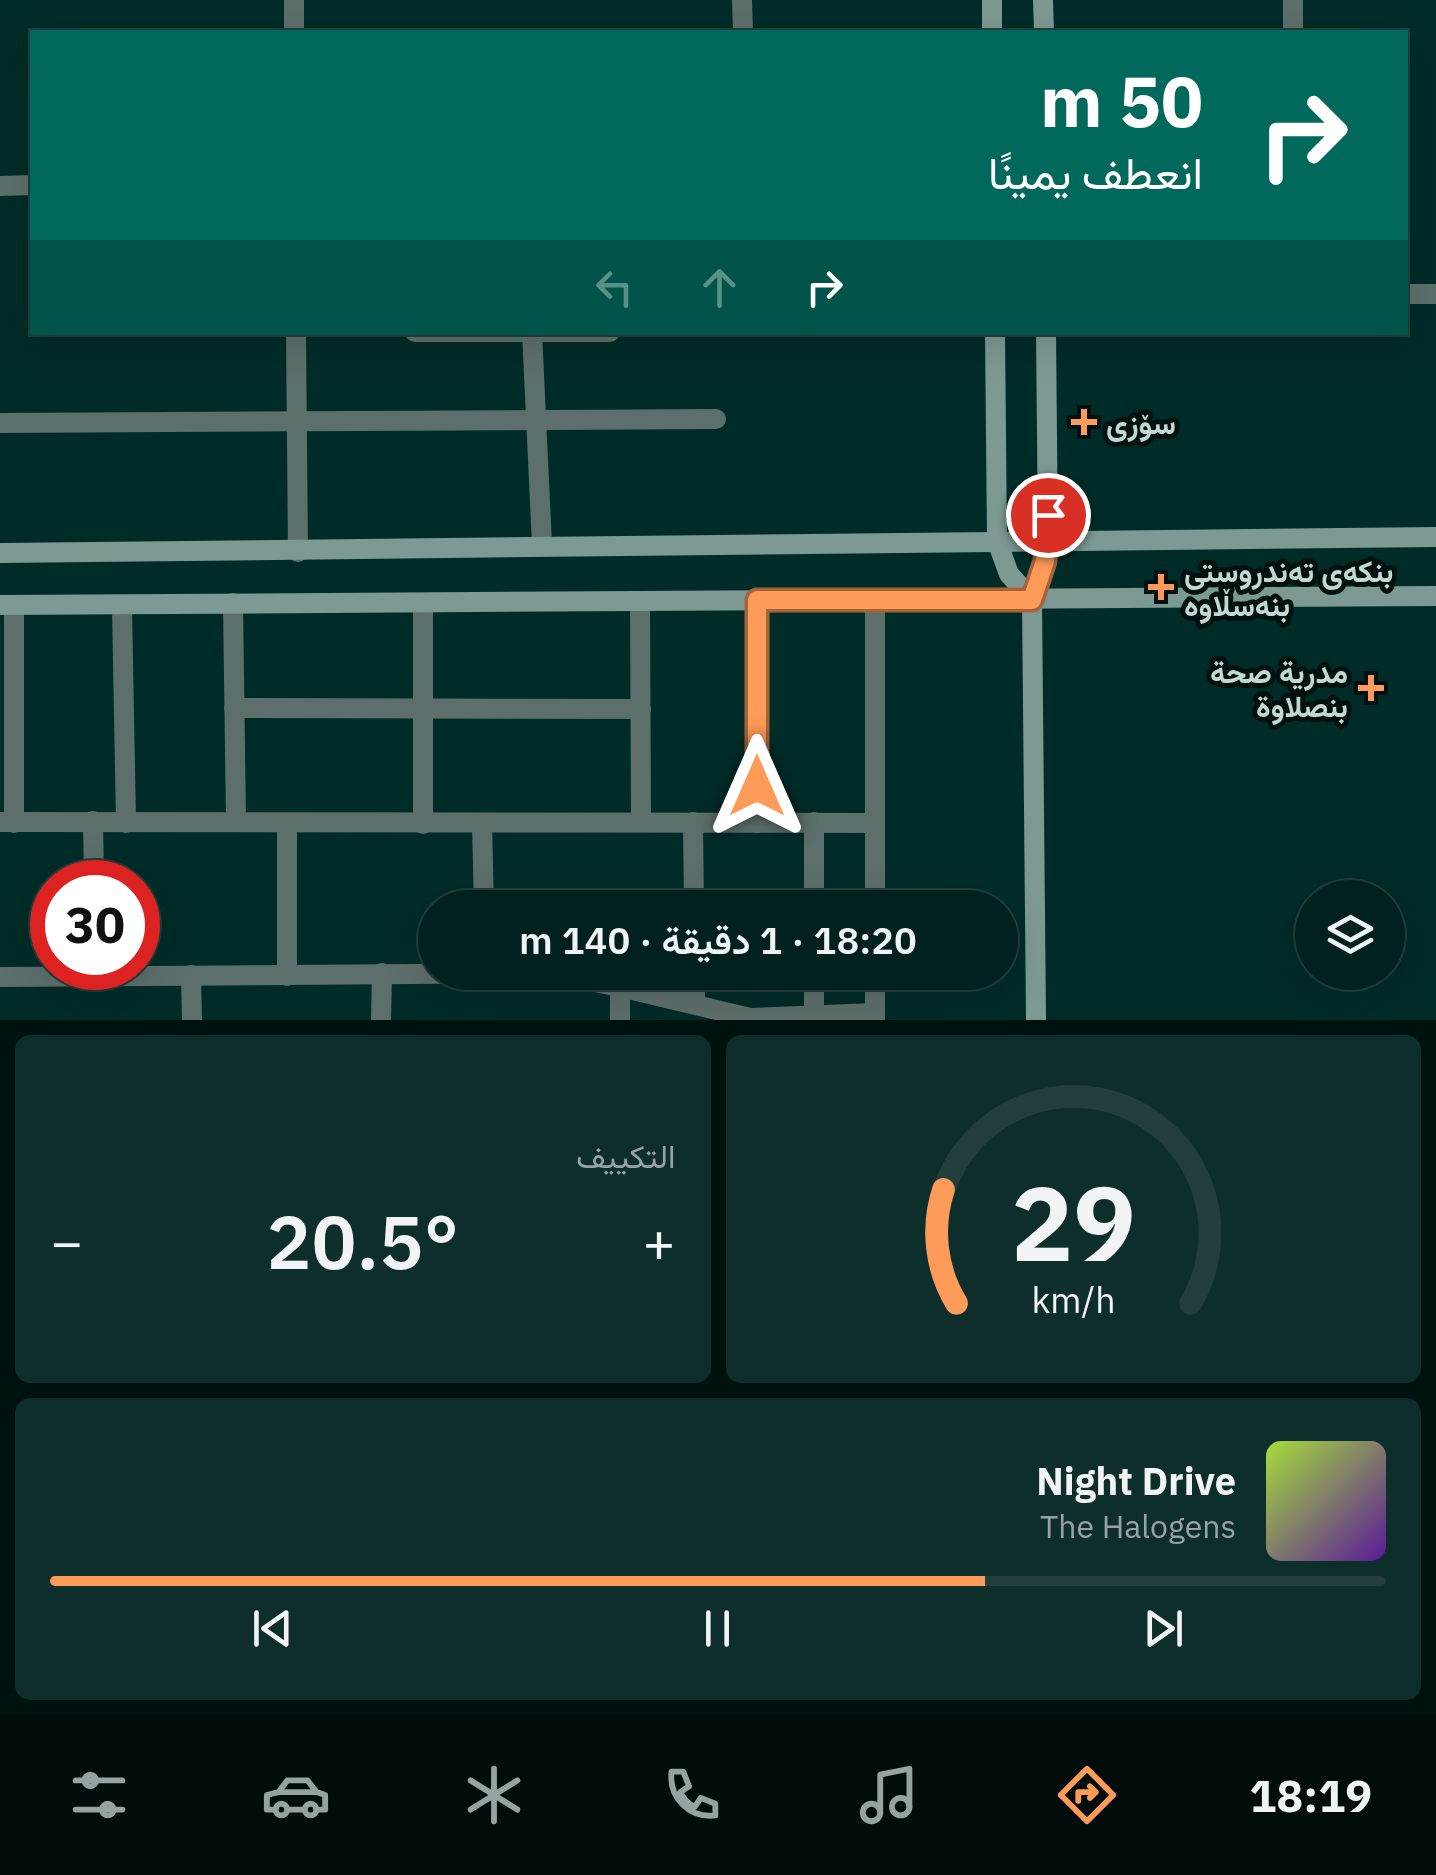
<!DOCTYPE html>
<html lang="ar">
<head>
<meta charset="utf-8">
<style>
	:root { --surface:#00211e; --page:#0e2e2b; --text:#f1f3f6; --muted:#95a3a4; --line:#223e3c; --accent:#fe9b58 }
	body { margin:0; font-family:"IBM Plex Sans",Vazirmatn,sans-serif; background:var(--page); color:var(--text); direction:rtl; height:100vh; display:flex; flex-direction:column; font-size:38px; white-space:nowrap }
	* { box-sizing:border-box; margin:0 }
	p { font-size:32px; color:var(--muted) }
	.icon { flex:none; width:55px; height:55px; fill:none; stroke:currentColor; stroke-width:2; stroke-linecap:round; stroke-linejoin:round }
	.map { position:relative; height:1020px; overflow:hidden; direction:ltr }
	.side { display:flex; flex-direction:column; gap:15px; padding:15px; background:#001210; flex:1 }
	.side>* { flex:none }
	.banner { position:absolute; left:30px; top:30px; width:1378px; height:305px; border-radius:0px; box-shadow:0 10px 40px #0002,0 0 0 2px var(--line); direction:rtl; background:#00695c; color:#fff; overflow:hidden }
	.buttons { position:absolute; left:1295px; top:880px; display:grid; gap:20px }
	.buttons a { display:grid; place-items:center; width:110px; height:110px; border-radius:50%; background:var(--surface); box-shadow:0 10px 40px #0002,0 0 0 2px var(--line); font-size:50px }
	.speed { position:absolute; left:30px; top:860px; display:flex; gap:20px; font-size:50px; font-weight:700; text-align:center }
	.speed>* { display:grid; place-content:center; width:130px; height:130px; border-radius:50%; background:var(--surface); box-shadow:0 10px 40px #0002,0 0 0 2px var(--line); line-height:1 }
	.speed .limit { border:15px solid #d22; background:#fff; color:#111 }
	.pin { position:absolute; display:grid; place-items:center; width:85px; height:85px; color:#fff; margin:-42px; border:5px solid #fff; border-radius:50%; box-shadow:0 2px 10px #0007 }
	.me { position:absolute; width:110px; margin:-55px; rotate:0deg; stroke-linejoin:round; filter:drop-shadow(0 0 8px #0008) }
	.turn { display:flex; align-items:center; gap:35px; height:210px; padding:0 40px; font-size:45px }
	.turn .icon { width:130px; height:130px; stroke-width:2.5 }
	.turn b { display:block; font-size:70px; line-height:85px }
	.lanes { display:flex; align-items:center; height:95px; padding:0 40px; background:#0003; justify-content:center; gap:50px; direction:ltr }
	.lanes .off { opacity:.35 }
	.big { font-size:75px; font-weight:600; line-height:1.1 }
	.side .tile { flex:1; display:flex; flex-direction:column; justify-content:center; gap:15px; min-width:0; padding:0 35px; border-radius:15px; background:var(--page) }
	.side .dial { align-items:center; gap:0 }
	.dial svg { height:260px; overflow:visible; fill:none; stroke:var(--line); stroke-width:7; stroke-linecap:round; text-anchor:middle }
	.dial text { fill:var(--text); stroke:none }
	.song { display:flex; align-items:center; gap:30px }
	.cover { width:120px; height:120px; border-radius:15px; background:linear-gradient(135deg,hsl(80 70% 55%),hsl(270 70% 35%)) }
	.played { height:10px; border-radius:5px; background:linear-gradient(90deg,var(--accent) 70%,var(--line) 70%) }
	.keys { display:flex; justify-content:space-around; direction:ltr }
	.heat { display:flex; justify-content:space-between; align-items:center; font-size:55px; direction:ltr }
	.side .tiles { flex:1; display:grid; gap:15px; grid-template-columns:1fr 1fr }
	.tile:last-child { grid-column:span 2 }
	.trip { position:absolute; left:418px; top:890px; width:600px; height:100px; border-radius:50px; background:var(--surface); box-shadow:0 10px 40px #0002,0 0 0 2px var(--line); font-weight:600; line-height:100px; text-align:center; direction:rtl }
	.dock { display:flex; height:160px; justify-content:space-around; align-items:center; background:#000d0c; color:var(--muted) }
	.dock .icon { width:70px; height:70px }
	.dock .current { color:var(--accent) }
	.dock b { font-size:45px; color:var(--text) }
	.map>svg:first-child { display:block }
	.lines { fill:none; stroke-linecap:round; stroke-linejoin:round }
	.street { stroke:#5d6f6c; stroke-width:20 }
	.secondary { stroke:#7c9994; stroke-width:20 }
	.route-casing { stroke:#a56539; stroke-width:25 }
	.route { stroke:#fe9b58; stroke-width:18 }
	.poi-dot { fill:#fe9b58; stroke:#02110f; stroke-width:4 }
	.labels { text-anchor:middle; dominant-baseline:central; stroke-width:10; stroke-linejoin:round; paint-order:stroke }
	.poi-label { font-size:30px; font-weight:bold; fill:#c2d8d4; stroke:#02110f; text-anchor:start }
</style>
</head>
<body>
<div class="map">
<svg width="1436" height="1020" viewBox="0 0 1436 1020">
	<rect width="100%" height="100%" fill="#002c28"/>
	<g class="lines">
		<g class="street">
			<path d="M 294,0 L 294,32"/>
			<path d="M 742,0 L 743,32"/>
			<path d="M 1293,0 L 1293,32"/>
			<path d="M 0,186 L 32,185"/>
			<path d="M 1405,294 L 1436,294"/>
			<path d="M 296,332 L 298,552"/>
			<path d="M 415,332 L 610,332"/>
			<path d="M 532,332 L 542,545"/>
			<path d="M 0,423 L 716,419"/>
			<path d="M 757,600 L 757,823"/>
			<path d="M 875,600 L 875,908"/>
			<path d="M 640,601 L 641,822"/>
			<path d="M 233,603 L 236,822"/>
			<path d="M 14,605 L 14,823"/>
			<path d="M 122,607 L 126,823"/>
			<path d="M 234,708 L 641,709"/>
			<path d="M 93,821 L 94,882"/>
			<path d="M 0,822 L 875,823"/>
			<path d="M 693,822 L 694,908"/>
			<path d="M 814,822 L 814,908"/>
			<path d="M 287,823 L 287,976"/>
			<path d="M 482,823 L 484,908"/>
			<path d="M 423,824 L 423,603"/>
			<path d="M 695,972 L 695,1004"/>
			<path d="M 814,972 L 814,1015"/>
			<path d="M 875,972 L 875,1020"/>
			<path d="M 191,975 L 192,1020"/>
			<path d="M 0,977 L 548,973 L 620,987 L 750,1018 L 875,1013"/>
			<path d="M 620,987 L 620,1020"/>
			<path d="M 381,1020 L 382,973"/>
		</g>
		<g class="secondary">
			<path d="M 992,0 L 992,32"/>
			<path d="M 1043,0 L 1044,32"/>
			<path d="M 995,332 L 997,541 L 1009,574 L 1032,600"/>
			<path d="M 0,553 L 1436,537"/>
			<path d="M 0,605 L 1436,596"/>
			<path d="M 1036,1020 L 1032,600 L 1040,581 L 1048,540 L 1046,332"/>
		</g>
	</g>
	<g class="lines">
		<defs>
			<path id="route" d="M 757,786 L 757,600 L 1032,600 L 1045,561 L 1048,515"/>
		</defs>
		<use href="#route" class="route-casing"/>
		<use href="#route" class="route"/>
	</g>
	<g class="poi-dot">
		<path d="M1079 407h10v10h10v10h-10v10h-10v-10h-10v-10h10z"/>
		<path d="M1156 572h10v10h10v10h-10v10h-10v-10h-10v-10h10z"/>
		<path d="M1366 673h10v10h10v10h-10v10h-10v-10h-10v-10h10z"/>
	</g>
	<g class="labels">
		<g class="poi-label">
			<text x="1106" y="422">سۆزی</text>
			<text x="1184" y="570">بنكەی تەندروستی<tspan x="1184" dy="34">بنەسڵاوە</tspan></text>
			<text x="1348" y="671" text-anchor="end">مدرية صحة<tspan x="1348" dy="34">بنصلاوة</tspan></text>
		</g>
	</g>
</svg>
<div class="buttons">
<a><svg class="icon" aria-label="layers" viewBox="0 0 24 24"><path d="M12 4l9 5-9 5-9-5zM3 14l9 5 9-5"/></svg></a>
</div>
<div class="speed"><div class="limit">30</div></div>
<div class="pin" style="left:1048px;top:515px;background:#d93025"><svg class="icon" aria-label="arrive" viewBox="0 0 24 24"><path d="M6 21V4h12l-3 4 3 4H6"/></svg></div>
<svg class="me" style="left:757px;top:786px" viewBox="-20 -20 40 40"><path d="M0-17L14 15 0 8-14 15z" fill="#fe9b58" stroke="#fff" stroke-width="4"/></svg>
<div class="trip">18:20 · 1 دقيقة · 140 m</div>
<div class="banner">
<div class="turn"><svg class="icon" aria-label="right" viewBox="0 0 24 24"><path d="M7 20v-9h11M14 6l5 5-5 5"/></svg><div><b>50 m</b>انعطف يمينًا</div></div>
<div class="lanes"><svg class="icon off" aria-label="left" viewBox="0 0 24 24"><path d="M17 20v-9H6M10 6l-5 5 5 5"/></svg><svg class="icon off" aria-label="ahead" viewBox="0 0 24 24"><path d="M12 20V5M6 11l6-6 6 6"/></svg><svg class="icon" aria-label="right" viewBox="0 0 24 24"><path d="M7 20v-9h11M14 6l5 5-5 5"/></svg></div>
</div>
</div>
<section class="side">
<div class="tiles">
<div class="tile dial"><svg viewBox="0 0 100 80">
<path d="M14 69A42 42 0 1 1 86 69"/>
<path d="M14 69A42 42 0 0 1 10 34" stroke="#fe9b58"/>
<text x="50" y="56" font-size="32" font-weight="700">29</text>
<text x="50" y="72" font-size="11">km/h</text>
</svg></div>
<div class="tile"><p>التكييف</p>
<div class="heat"><a>−</a><b class="big">20.5°</b><a>+</a></div>
</div>
<div class="tile">
<div class="song"><i class="cover"></i><div><b>Night Drive</b><p>The Halogens</p></div></div>
<div class="played"></div>
<div class="keys"><svg class="icon" aria-label="previous" viewBox="0 0 24 24"><path d="M18 5L8 12l10 7zM5 5v14"/></svg><svg class="icon" aria-label="pause" viewBox="0 0 24 24"><path d="M8 5v14M16 5v14"/></svg><svg class="icon" aria-label="next" viewBox="0 0 24 24"><path d="M6 5l10 7-10 7zM19 5v14"/></svg></div>
</div>
</div>
</section>
<nav class="dock">
<b>18:19</b>
<svg class="icon current" aria-label="directions" viewBox="0 0 24 24"><path d="M12 3l9 9-9 9-9-9zM9 14v-3h6M13 9l2 2-2 2"/></svg>
<svg class="icon" aria-label="music" viewBox="0 0 24 24"><path d="M9 18V5l10-2v13"/><circle cx="6" cy="18" r="3"/><circle cx="16" cy="16" r="3"/></svg>
<svg class="icon" aria-label="phone" viewBox="0 0 24 24"><path d="M5 4h4l2 5-3 2q2 4 5 5l2-3 5 2v4C11 20 4 13 5 4z"/></svg>
<svg class="icon" aria-label="climate" viewBox="0 0 24 24"><path d="M12 3v18M4 7l16 10M4 17L20 7"/></svg>
<svg class="icon" aria-label="car" viewBox="0 0 24 24"><path d="M5 17H2v-5l4-1 3-4h7l3 4 3 1v5h-3M9 17h6M6 11h13"/><circle cx="7" cy="17" r="2"/><circle cx="17" cy="17" r="2"/></svg>
<svg class="icon" aria-label="filters" viewBox="0 0 24 24"><path d="M4 7h16M4 17h16"/><circle cx="9" cy="7" r="2"/><circle cx="15" cy="17" r="2"/></svg>
</nav>
</body>
</html>
